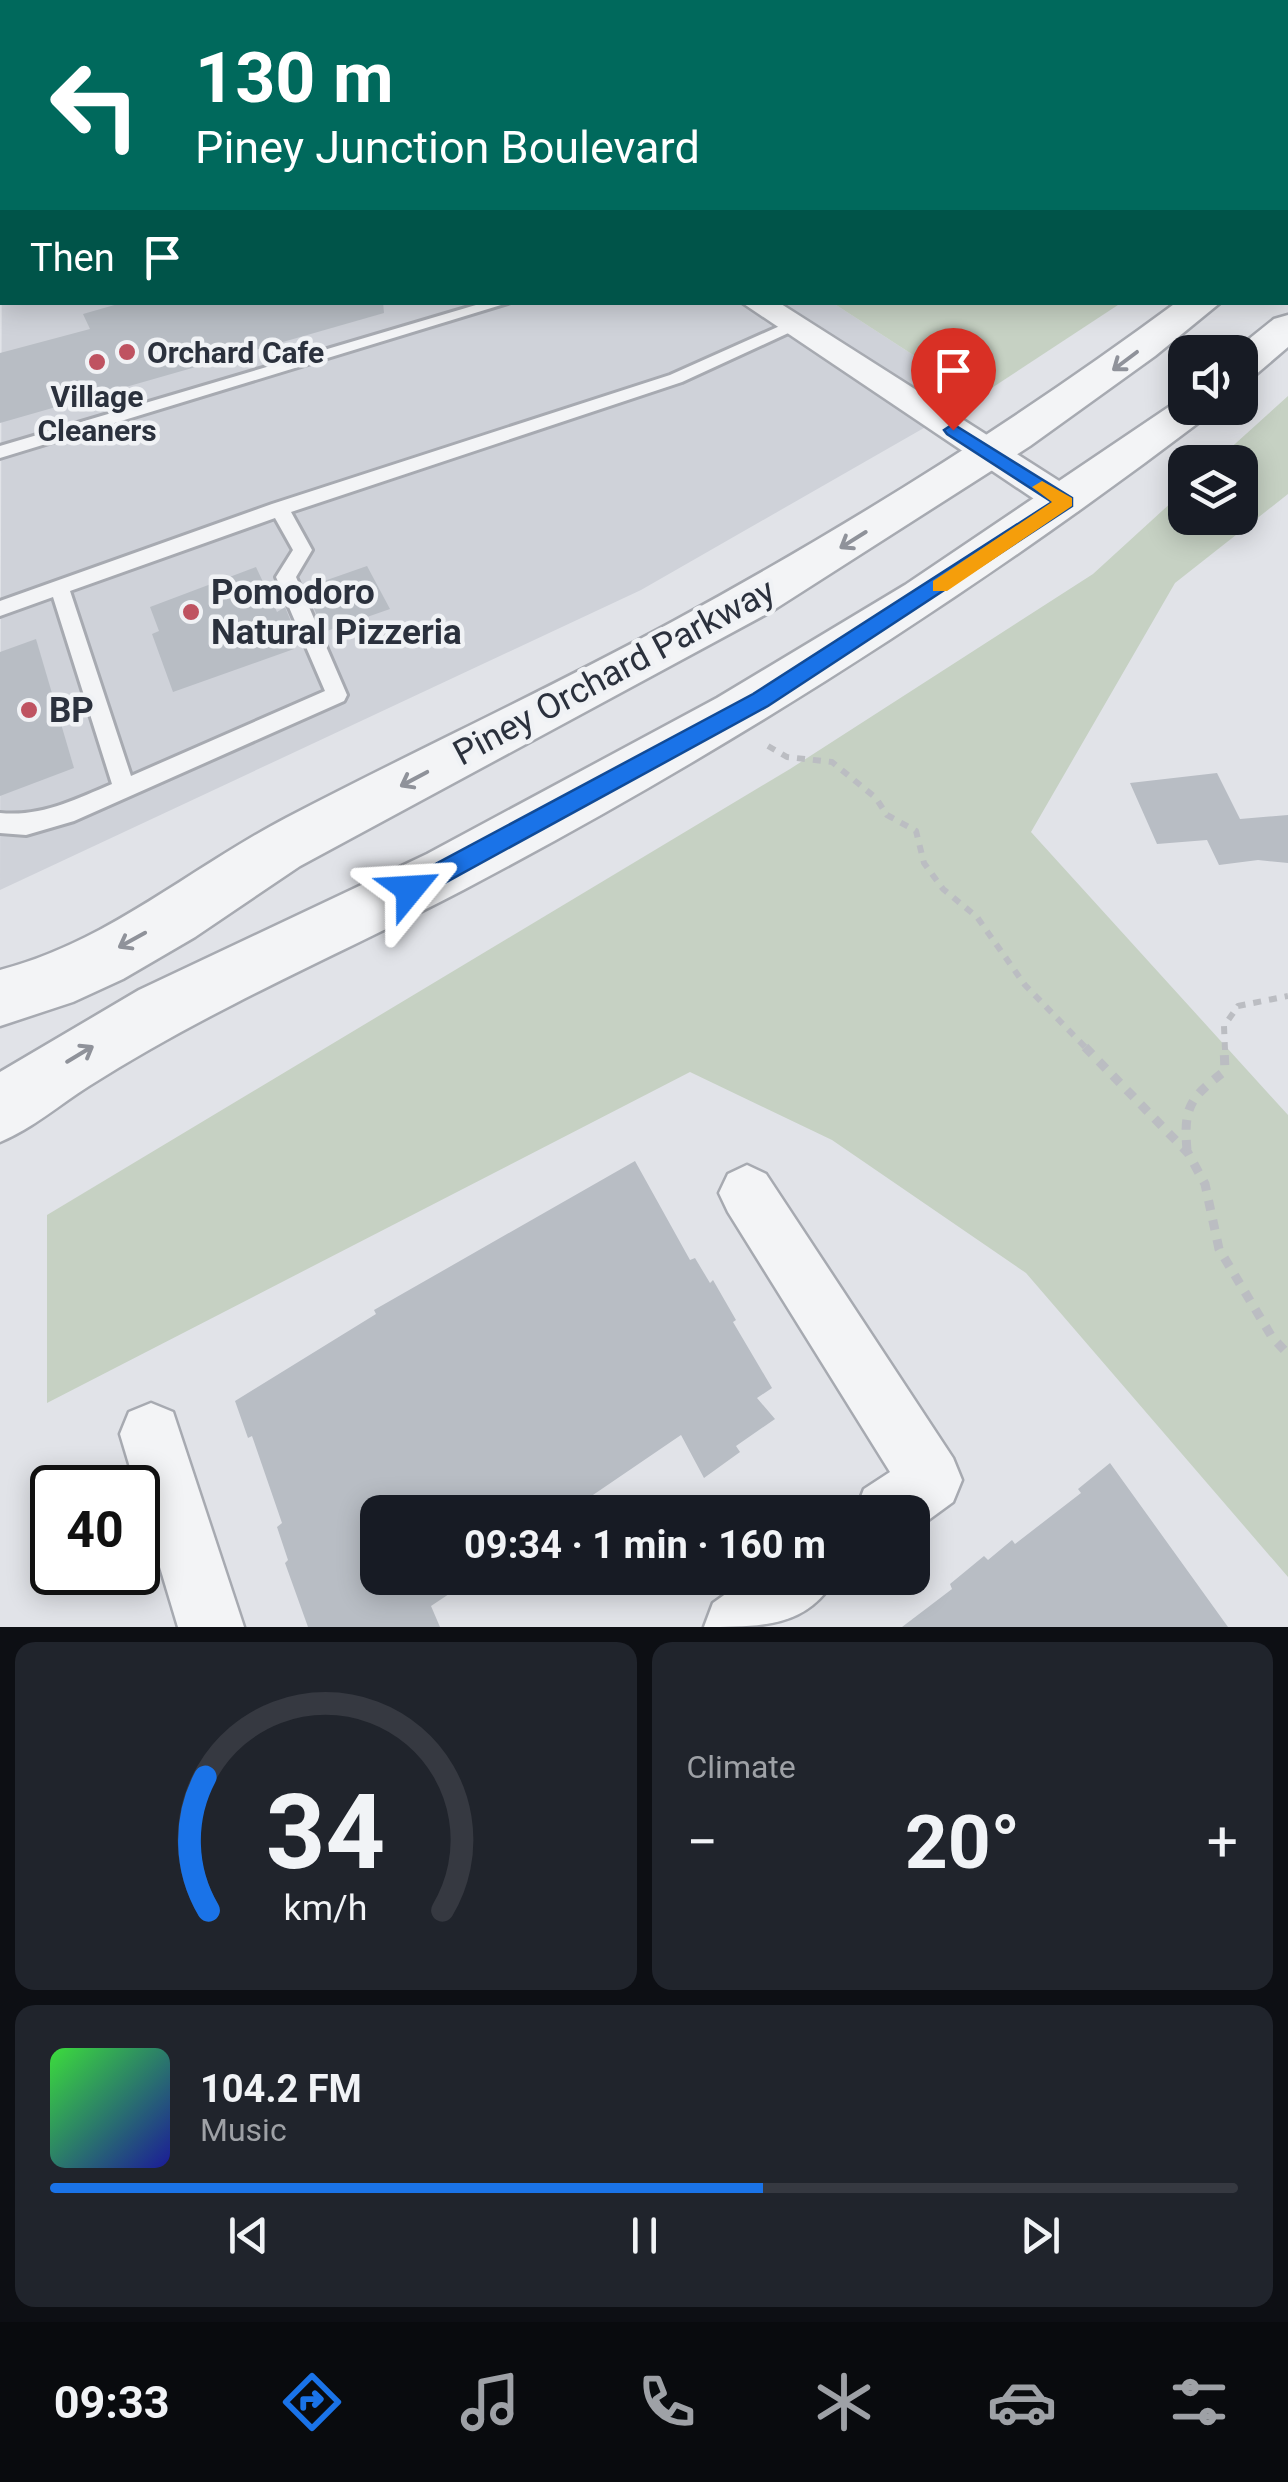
<!DOCTYPE html>
<html lang="en">
<head>
<meta charset="utf-8">
<style>
	:root { --surface:#171b24; --page:#20242c; --text:#f1f3f6; --muted:#9ea1a6; --line:#363941; --accent:#1a73e8 }
	body { margin:0; font-family:Roboto,sans-serif; background:var(--page); color:var(--text); height:100vh; display:flex; flex-direction:column; font-size:38px; white-space:nowrap }
	* { box-sizing:border-box; margin:0 }
	p { font-size:32px; color:var(--muted) }
	.icon { flex:none; width:55px; height:55px; fill:none; stroke:currentColor; stroke-width:2; stroke-linecap:round; stroke-linejoin:round }
	.map { position:relative; height:1627px; overflow:hidden }
	.sheet { display:flex; flex-direction:column; gap:15px; padding:15px; background:#0d0f14; flex:1 }
	.sheet>* { flex:none }
	.guide { position:absolute; left:0px; top:0px; width:1290px; height:305px; box-shadow:0 5px 25px #0003; background:#00695c; color:#fff; overflow:hidden }
	.buttons { position:absolute; left:1168px; top:335px; display:grid; gap:20px }
	.buttons a { display:grid; place-items:center; width:90px; height:90px; border-radius:20px; background:var(--surface); box-shadow:0 5px 25px #0003; font-size:50px }
	.speed { position:absolute; left:30px; top:1465px; display:flex; gap:20px; font-size:50px; font-weight:700; text-align:center }
	.speed>* { display:grid; place-content:center; width:130px; height:130px; border-radius:50%; background:var(--surface); box-shadow:0 5px 25px #0003; line-height:1 }
	.speed .limit { border:5px solid #111; border-radius:15px; background:#fff; color:#111 }
	.pin { position:absolute; display:grid; place-items:center; width:85px; height:85px; color:#fff; margin:-102px -42px; border-radius:50% 50% 50% 0; rotate:-45deg; box-shadow:0 0 10px #0007 }
	.pin .icon { rotate:45deg }
	.me { position:absolute; width:110px; margin:-55px; rotate:63deg; stroke-linejoin:round; filter:drop-shadow(0 0 8px #0008) }
	.turn { display:flex; align-items:center; gap:35px; height:210px; padding:0 30px; font-size:45px }
	.turn .icon { width:130px; height:130px; stroke-width:2.5 }
	.turn b { display:block; font-size:70px; line-height:85px }
	.then { display:flex; align-items:center; height:95px; padding:0 30px; background:#0003; gap:20px; font-size:38px }
	.big { font-size:75px; font-weight:700; line-height:1.1 }
	.sheet .tile { flex:1; display:flex; flex-direction:column; justify-content:center; gap:15px; min-width:0; padding:0 35px; border-radius:20px; background:var(--page) }
	.sheet .dial { align-items:center; gap:0 }
	.dial svg { height:260px; overflow:visible; fill:none; stroke:var(--line); stroke-width:7; stroke-linecap:round; text-anchor:middle }
	.dial text { fill:var(--text); stroke:none }
	.song { display:flex; align-items:center; gap:30px }
	.cover { width:120px; height:120px; border-radius:15px; background:linear-gradient(135deg,hsl(120 70% 55%),hsl(240 70% 35%)) }
	.played { height:10px; border-radius:5px; background:linear-gradient(90deg,var(--accent) 60%,var(--line) 60%) }
	.keys { display:flex; justify-content:space-around; direction:ltr }
	.heat { display:flex; justify-content:space-between; align-items:center; font-size:55px; direction:ltr }
	.sheet .tiles { flex:1; display:grid; gap:15px; grid-template-columns:1fr 1fr }
	.tile:last-child { grid-column:span 2 }
	.trip { position:absolute; left:360px; top:1495px; width:570px; height:100px; border-radius:20px; background:var(--surface); box-shadow:0 5px 25px #0003; font-weight:700; line-height:100px; text-align:center }
	.tab-bar { display:flex; height:160px; justify-content:space-around; align-items:center; background:#090b0e; color:var(--muted) }
	.tab-bar .icon { width:70px; height:70px }
	.tab-bar .on { color:var(--accent) }
	.tab-bar b { font-size:45px; color:var(--text) }
	.map>svg:first-child { display:block }
	.built { fill:#cfd2d9 }
	.green { fill:#c6d1c3 }
	.building { fill:#b8bdc4 }
	.lines { fill:none; stroke-linecap:round; stroke-linejoin:round }
	.service-casing { stroke:#a7aab1; stroke-width:6 }
	.minor-casing { stroke:#a7aab1; stroke-width:5 }
	.tertiary-casing { stroke:#a7aab1; stroke-width:5 }
	.path-far2 { stroke:#bbbdc2; stroke-width:4; stroke-dasharray:5 5; stroke-linecap:butt }
	.path-far1 { stroke:#bbbdc2; stroke-width:6; stroke-dasharray:8 8; stroke-linecap:butt }
	.path { stroke:#bbbdc2; stroke-width:9; stroke-dasharray:10 10; stroke-linecap:butt }
	.service { fill:#f3f4f6; fill-rule:evenodd }
	.minor { fill:#f3f4f6; fill-rule:evenodd }
	.tertiary { fill:#f3f4f6; fill-rule:evenodd }
	.oneway { stroke:#8f929a }
	.route { fill:#1a73e8; stroke:#114b97; stroke-width:2.5 }
	.slow { fill:#f59e0b }
	.poi-dot { fill:#bf5361; stroke:#f0f2f5; stroke-width:4 }
	.labels { text-anchor:middle; dominant-baseline:central; stroke-width:9; stroke-linejoin:round; paint-order:stroke }
	.far-poi-label { font-size:30px; font-weight:bold; fill:#2b313d; stroke:#f0f2f5; text-anchor:start }
	.poi-label { font-size:35px; font-weight:bold; fill:#2b313d; stroke:#f0f2f5; text-anchor:start }
	.street-label { font-size:35px; fill:#2b313d; stroke:#f0f2f5 }
</style>
</head>
<body>
<div class="map">
<svg width="1288" height="1627" viewBox="0 0 1288 1627">
	<rect width="100%" height="100%" fill="#e1e3e8"/>
	<path class="built" d="M 2,201 L 2,302 L 833,303 L 978,397 L 641,590 L 0,890 Z"/>
	<g class="green">
		<path d="M 833,303 L 1121,303 L 978,397 Z"/>
		<path d="M 1288,396 L 1288,494 L 1175,583 L 1031,832 L 1288,1115 L 1288,1577 L 1026,1273 L 832,1140 L 690,1072 L 47,1403 L 47,1215 L 790,769 L 1093,574 L 1185,490 L 1185,518 L 1240,518 L 1240,462 L 1215,462 Z"/>
	</g>
	<g class="building">
		<path d="M 125,302 L 383,302 L 384,313 L 0,423 L 0,353 L 90,329 L 83,314 Z"/>
		<path d="M 367,566 L 390,609 L 324,632 L 307,592 L 327,580 Z"/>
		<path d="M 256,567 L 277,612 L 285,607 L 299,641 L 291,644 L 294,649 L 173,692 L 152,634 L 159,631 L 150,607 Z"/>
		<path d="M 36,639 L 74,768 L 0,796 L 0,652 Z"/>
		<path d="M 1217,773 L 1240,819 L 1288,815 L 1288,863 L 1258,860 L 1219,865 L 1207,840 L 1157,844 L 1130,783 Z"/>
		<path d="M 635,1161 L 690,1260 L 695,1258 L 710,1283 L 713,1280 L 736,1320 L 733,1322 L 772,1388 L 757,1398 L 775,1419 L 736,1446 L 740,1452 L 704,1478 L 681,1435 L 568,1512 L 378,1512 L 378,1578 L 473,1578 L 431,1606 L 440,1627 L 308,1627 L 285,1563 L 288,1560 L 277,1527 L 282,1523 L 252,1436 L 248,1438 L 235,1401 L 376,1314 L 374,1310 Z"/>
		<path d="M 1110,1463 L 1228,1627 L 902,1627 L 952,1589 L 950,1584 L 984,1556 L 988,1560 L 1012,1540 L 1015,1544 L 1081,1493 L 1078,1489 Z"/>
	</g>
	<g class="lines">
		<defs>
			<g id="service">
				<path d="M 486,302 L 511,302 L 0,458 L 0,446 Z"/>
				<path d="M 791,321 L 799,326 L 797,329 L 682,382 L 291,512 L 312,550 L 296,577 L 347,695 L 344,701 L 74,821 L 26,835 L 0,833 L 0,813 C 41,817 74,800 112,784 L 53,597 L 0,616 L 0,601 L 272,504 L 670,375 ZM 275,518 L 293,550 L 276,577 L 325,691 L 131,776 L 70,591 Z"/>
			</g>
			<g id="minor">
				<path d="M 530,0 L 557,0 L 559,2 L 532,2 Z"/>
				<rect x="0" y="222" width="2" height="18"/>
				<path d="M 741,302 L 778,302 L 1078,493 L 1083,502 L 1078,511 L 1065,515 L 1052,511 Z"/>
				<path d="M 747,1165 L 766,1174 L 953,1458 L 962,1480 L 953,1502 L 912,1532 L 912,1512 L 855,1512 L 864,1489 L 890,1472 L 728,1212 L 719,1193 L 728,1174 Z"/>
				<path d="M 151,1403 L 173,1412 L 244,1627 L 178,1627 L 120,1434 L 129,1412 Z"/>
				<path d="M 748,1578 L 835,1578 C 808,1627 761,1627 704,1627 L 713,1603 Z"/>
			</g>
			<g id="tertiary">
				<path d="M 1136,0 L 1171,0 L 1172,2 L 1138,2 Z"/>
				<path d="M 1177,302 L 1221,302 L 1155,356 L 1030,446 L 772,611 L 300,866 L 195,937 L 123,979 L 73,1002 L 0,1026 L 0,970 C 108,942 190,868 286,818 C 414,751 545,691 672,622 C 847,527 1016,421 1177,302 Z"/>
				<path d="M 1288,315 L 1288,347 L 1254,376 L 1240,379 L 1240,352 L 1233,352 L 1274,319 Z"/>
				<path d="M 1185,396 L 1185,408 L 1212,408 L 1206,417 C 972,595 725,752 465,889 C 389,929 311,964 234,1004 C 185,1029 136,1056 89,1086 C 59,1105 33,1128 0,1142 L 0,1072 L 139,990 L 427,854 L 717,698 L 905,585 Z"/>
			</g>
		</defs>
		<use href="#service" class="service-casing"/>
		<use href="#minor" class="minor-casing"/>
		<use href="#tertiary" class="tertiary-casing"/>
		<path class="path-far2" d="M 220,2 L 225,0"/>
		<g class="path-far1">
			<path d="M 768,746 L 787,757 L 832,762 L 876,798 L 887,815 L 916,831 L 924,863 L 943,889 L 977,917 L 1025,985 L 1088,1050"/>
			<path d="M 1225,1050 L 1224,1026 L 1238,1006 L 1288,996"/>
		</g>
		<g class="path">
			<path d="M 1085,1047 L 1188,1153 L 1205,1184 L 1219,1249 L 1272,1337 L 1288,1354"/>
			<path d="M 1187,1150 C 1183,1106 1191,1097 1225,1071 L 1224,1047"/>
		</g>
		<use href="#service" class="service"/>
		<use href="#minor" class="minor"/>
		<use href="#tertiary" class="tertiary"/>
	</g>
	<defs><path id="oneway-shaft" d="M-6 0H5M1.5-3L5.5 0L1.5 3" fill="none" stroke-width="1.6" stroke-linecap="round" stroke-linejoin="round" transform="scale(2.5)"/></defs>
	<g class="oneway">
		<use href="#oneway-shaft" transform="translate(1125 361) rotate(143)"/>
		<use href="#oneway-shaft" transform="translate(853 540) rotate(148)"/>
		<use href="#oneway-shaft" transform="translate(414 779) rotate(152)"/>
		<use href="#oneway-shaft" transform="translate(132 940) rotate(151)"/>
		<use href="#oneway-shaft" transform="translate(80 1054) rotate(-31)"/>
	</g>
	<path class="route" d="M 953,424 L 1072,498 L 1072,506 L 768,706 L 419,897 L 410,900 L 402,897 L 399,889 L 402,882 L 753,694 L 1052,502 L 947,434 L 944,430 Z"/>
	<path class="slow" d="M 1042,481 L 1072,498 L 1072,506 L 947,591 L 933,591 L 933,581 L 1052,502 L 1032,487 Z"/>
	<g class="poi-dot">
		<circle cx="127" cy="352" r="10"/>
		<circle cx="97" cy="362" r="10"/>
		<circle cx="191" cy="612" r="10"/>
		<circle cx="29" cy="710" r="10"/>
	</g>
	<g class="labels">
		<g class="far-poi-label">
			<text x="147" y="352">Orchard Cafe</text>
			<text x="97" y="396" text-anchor="middle">Village<tspan x="97" dy="34">Cleaners</tspan></text>
		</g>
		<g class="poi-label">
			<text x="211" y="592">Pomodoro<tspan x="211" dy="40">Natural Pizzeria</tspan></text>
			<text x="49" y="710">BP</text>
		</g>
		<g class="street-label">
			<text transform="translate(614 672) rotate(-28)">Piney Orchard Parkway</text>
		</g>
	</g>
</svg>
<div class="buttons">
<a><svg class="icon" aria-label="sound" viewBox="0 0 24 24"><path d="M4 9h4l5-4v14l-5-4H4zM17 9q2 3 0 6"/></svg></a>
<a><svg class="icon" aria-label="layers" viewBox="0 0 24 24"><path d="M12 4l9 5-9 5-9-5zM3 14l9 5 9-5"/></svg></a>
</div>
<div class="speed"><div class="limit">40</div></div>
<div class="pin" style="left:953px;top:430px;background:#d93025"><svg class="icon" aria-label="arrive" viewBox="0 0 24 24"><path d="M6 21V4h12l-3 4 3 4H6"/></svg></div>
<svg class="me" style="left:410px;top:889px" viewBox="-20 -20 40 40"><path d="M0-17L14 15 0 8-14 15z" fill="#1a73e8" stroke="#fff" stroke-width="4"/></svg>
<div class="trip">09:34 · 1 min · 160 m</div>
<div class="guide">
<div class="turn"><svg class="icon" aria-label="left" viewBox="0 0 24 24"><path d="M17 20v-9H6M10 6l-5 5 5 5"/></svg><div><b>130 m</b>Piney Junction Boulevard</div></div>
<div class="then">Then<svg class="icon" aria-label="arrive" viewBox="0 0 24 24"><path d="M6 21V4h12l-3 4 3 4H6"/></svg></div>
</div>
</div>
<section class="sheet">
<div class="tiles">
<div class="tile dial"><svg viewBox="0 0 100 80">
<path d="M14 69A42 42 0 1 1 86 69"/>
<path d="M14 69A42 42 0 0 1 13 28" stroke="#1a73e8"/>
<text x="50" y="56" font-size="32" font-weight="700">34</text>
<text x="50" y="72" font-size="11">km/h</text>
</svg></div>
<div class="tile"><p>Climate</p>
<div class="heat"><a>−</a><b class="big">20°</b><a>+</a></div>
</div>
<div class="tile">
<div class="song"><i class="cover"></i><div><b>104.2 FM</b><p>Music</p></div></div>
<div class="played"></div>
<div class="keys"><svg class="icon" aria-label="previous" viewBox="0 0 24 24"><path d="M18 5L8 12l10 7zM5 5v14"/></svg><svg class="icon" aria-label="pause" viewBox="0 0 24 24"><path d="M8 5v14M16 5v14"/></svg><svg class="icon" aria-label="next" viewBox="0 0 24 24"><path d="M6 5l10 7-10 7zM19 5v14"/></svg></div>
</div>
</div>
</section>
<nav class="tab-bar">
<b>09:33</b>
<svg class="icon on" aria-label="directions" viewBox="0 0 24 24"><path d="M12 3l9 9-9 9-9-9zM9 14v-3h6M13 9l2 2-2 2"/></svg>
<svg class="icon" aria-label="music" viewBox="0 0 24 24"><path d="M9 18V5l10-2v13"/><circle cx="6" cy="18" r="3"/><circle cx="16" cy="16" r="3"/></svg>
<svg class="icon" aria-label="phone" viewBox="0 0 24 24"><path d="M5 4h4l2 5-3 2q2 4 5 5l2-3 5 2v4C11 20 4 13 5 4z"/></svg>
<svg class="icon" aria-label="climate" viewBox="0 0 24 24"><path d="M12 3v18M4 7l16 10M4 17L20 7"/></svg>
<svg class="icon" aria-label="car" viewBox="0 0 24 24"><path d="M5 17H2v-5l4-1 3-4h7l3 4 3 1v5h-3M9 17h6M6 11h13"/><circle cx="7" cy="17" r="2"/><circle cx="17" cy="17" r="2"/></svg>
<svg class="icon" aria-label="filters" viewBox="0 0 24 24"><path d="M4 7h16M4 17h16"/><circle cx="9" cy="7" r="2"/><circle cx="15" cy="17" r="2"/></svg>
</nav>
</body>
</html>
